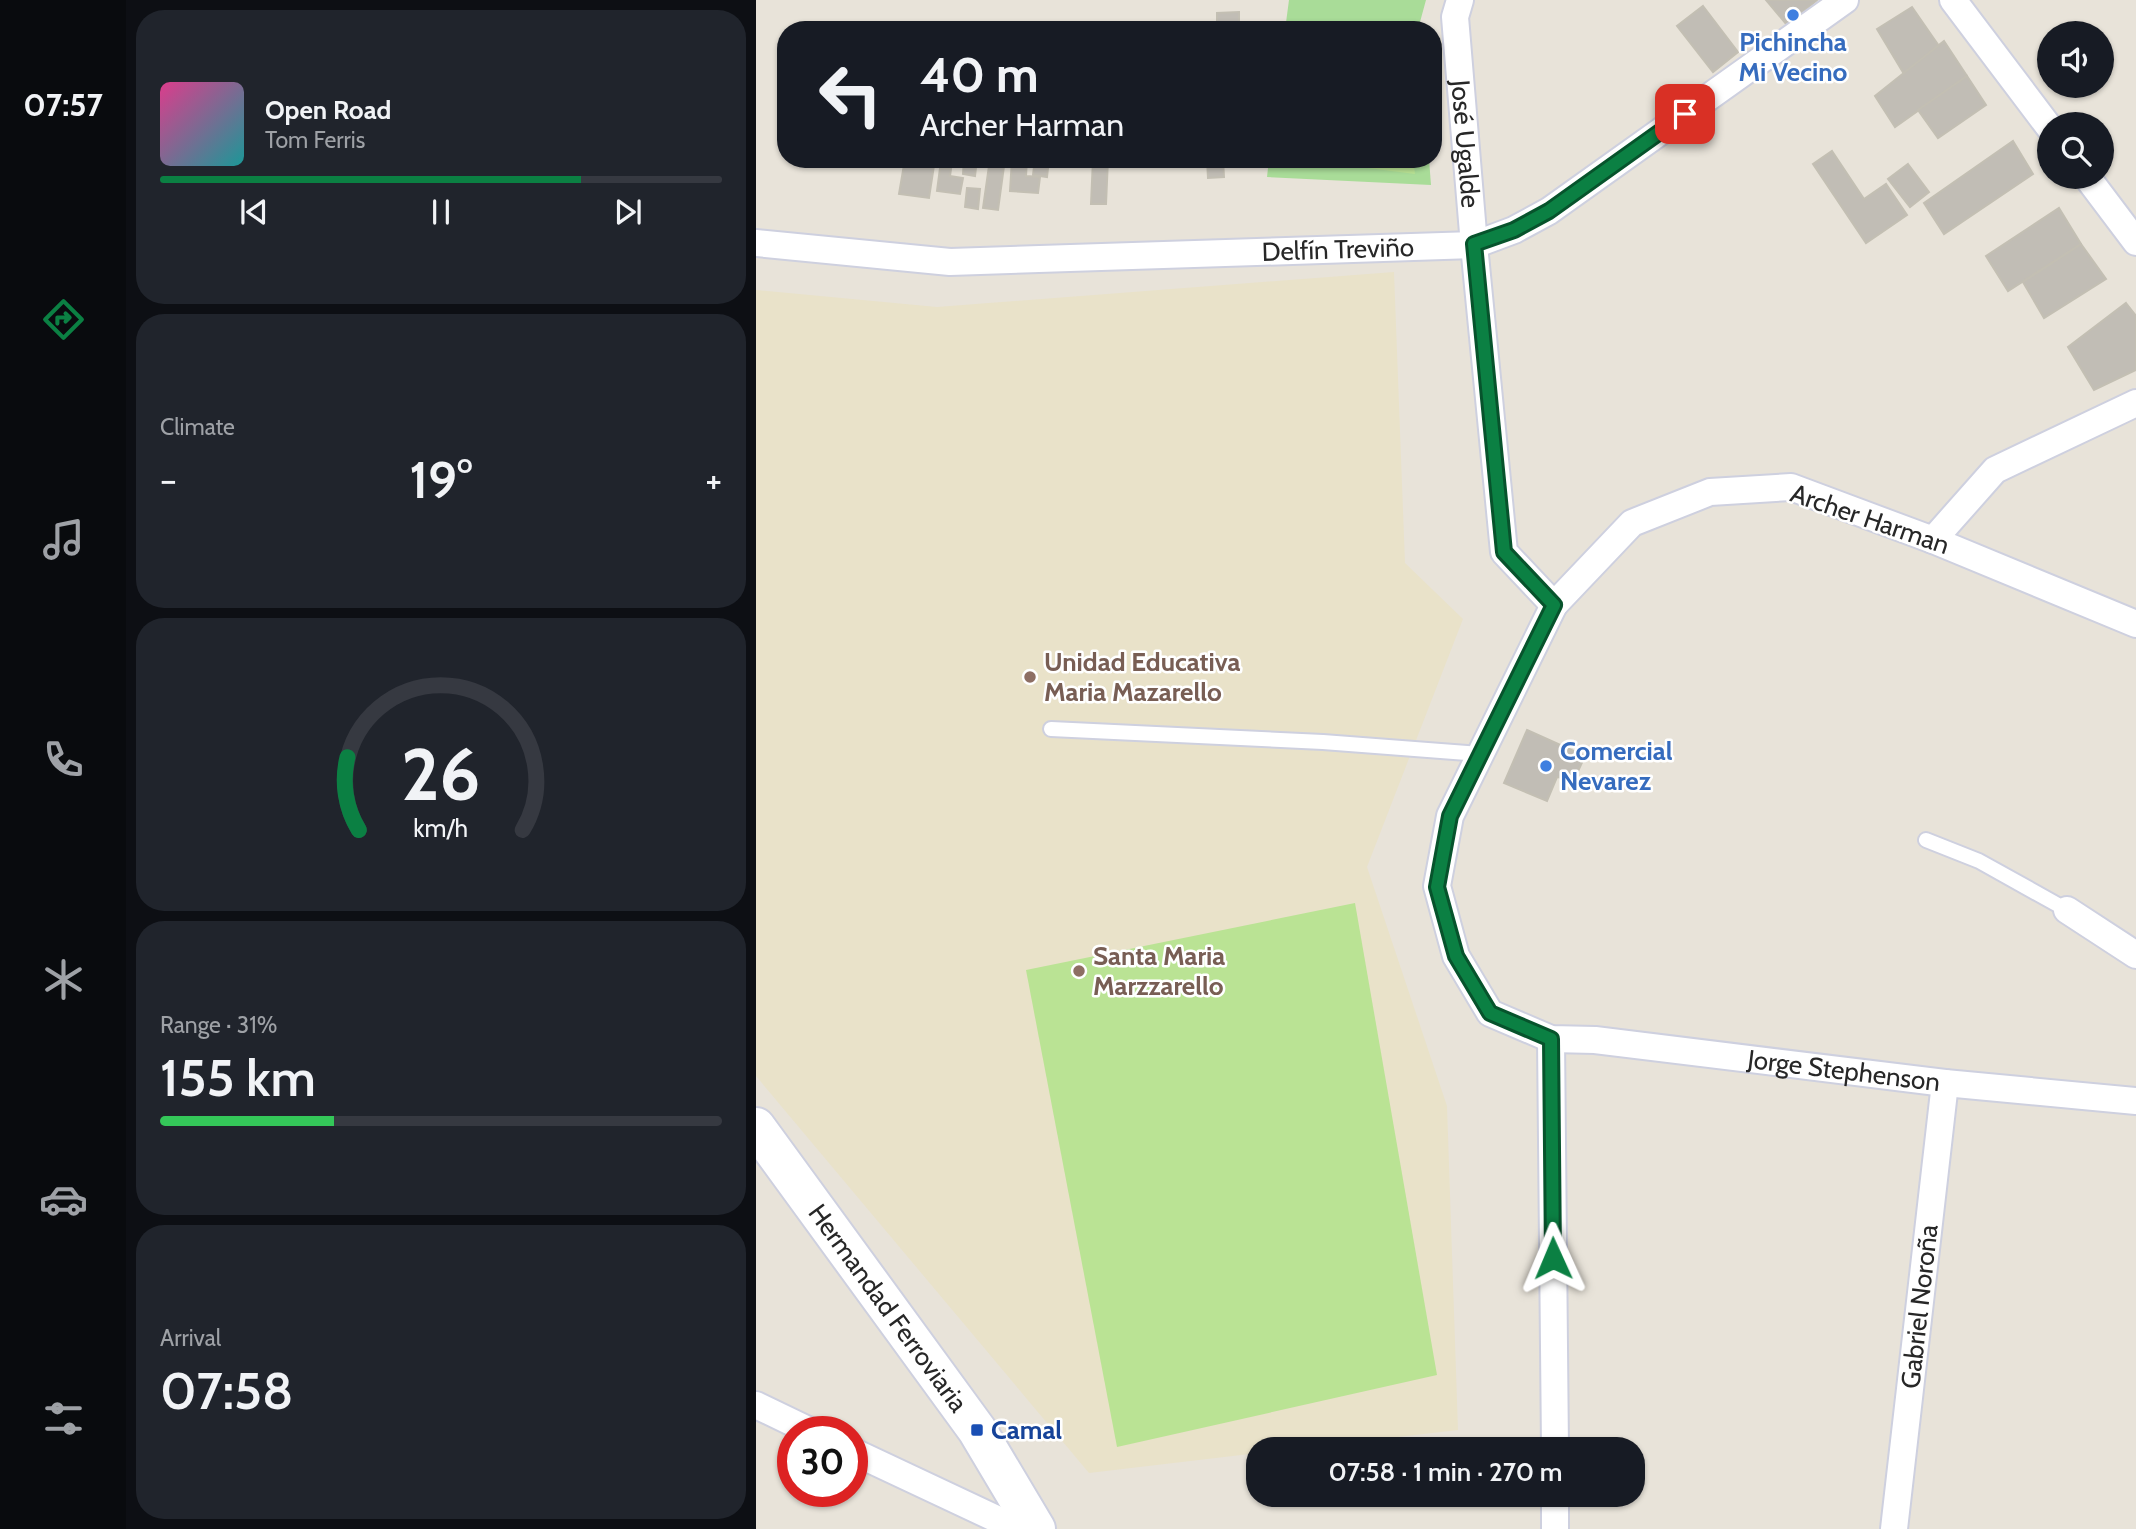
<!DOCTYPE html>
<html lang="en">
<head>
<meta charset="utf-8">
<style>
	:root { --surface:#171b24; --page:#20242c; --text:#f1f3f6; --muted:#9ea1a6; --line:#363941; --accent:#0b8043 }
	body { margin:0; font-family:Cabin,sans-serif; background:var(--page); color:var(--text); height:100vh; display:flex; flex-direction:column; font-size:26px; white-space:nowrap }
	* { box-sizing:border-box; margin:0 }
	p { font-size:23px; color:var(--muted) }
	.icon { flex:none; width:38px; height:38px; fill:none; stroke:currentColor; stroke-width:2; stroke-linecap:round; stroke-linejoin:round }
	.map { position:relative; flex:1; overflow:hidden }
	.panel { display:flex; flex-direction:column; gap:10px; padding:10px; background:#0d0f14; width:630px }
	.panel>* { flex:none }
	.hud { position:absolute; left:21px; top:21px; width:665px; height:147px; border-radius:28px; box-shadow:0 2px 5px #0004; background:#171b24; color:var(--text); overflow:hidden }
	.buttons { position:absolute; left:1281px; top:21px; display:grid; gap:14px }
	.buttons a { display:grid; place-items:center; width:77px; height:77px; border-radius:50%; background:var(--surface); box-shadow:0 2px 5px #0004; font-size:35px }
	.speed { position:absolute; left:21px; top:1416px; display:flex; gap:14px; font-size:35px; font-weight:700; text-align:center }
	.speed>* { display:grid; place-content:center; width:91px; height:91px; border-radius:50%; background:var(--surface); box-shadow:0 2px 5px #0004; line-height:1 }
	.speed .limit { border:10px solid #d22; background:#fff; color:#111 }
	.pin { position:absolute; display:grid; place-items:center; width:60px; height:60px; color:#fff; margin:-30px; border-radius:14px; box-shadow:0 4px 10px #0006 }
	.me { position:absolute; width:77px; margin:-38px; rotate:359deg; stroke-linejoin:round; filter:drop-shadow(0 0 5px #0008) }
	.turn { display:flex; align-items:center; gap:24px; height:147px; padding:0 28px; font-size:32px }
	.turn .icon { width:91px; height:91px; stroke-width:2.5 }
	.turn b { display:block; font-size:49px; line-height:60px }
	.big { font-size:52px; font-weight:600; line-height:1.1 }
	.panel .card { flex:1; display:flex; flex-direction:column; justify-content:center; gap:10px; min-width:0; padding:0 24px; border-radius:28px; background:var(--page) }
	.panel .dial { align-items:center; gap:0 }
	.dial svg { height:182px; overflow:visible; fill:none; stroke:var(--line); stroke-width:7; stroke-linecap:round; text-anchor:middle }
	.dial text { fill:var(--text); stroke:none }
	.song { display:flex; align-items:center; gap:21px }
	.cover { width:84px; height:84px; border-radius:10px; background:linear-gradient(135deg,hsl(330 70% 55%),hsl(180 70% 35%)) }
	.played { height:7px; border-radius:4px; background:linear-gradient(90deg,var(--accent) 75%,var(--line) 75%) }
	.keys { display:flex; justify-content:space-around; direction:ltr }
	.heat { display:flex; justify-content:space-between; align-items:center; font-size:38px; direction:ltr }
	.charge { height:10px; border-radius:5px; background:linear-gradient(90deg,#34c759 31%,var(--line) 0) }
	.trip { position:absolute; left:490px; top:1437px; width:399px; height:70px; border-radius:28px; background:var(--surface); box-shadow:0 2px 5px #0004; font-weight:600; line-height:70px; text-align:center }
	main { display:flex; flex:1; min-height:0 }
	.tabs { display:flex; flex-direction:column; width:126px; justify-content:space-around; align-items:center; background:#090b0e; color:var(--muted) }
	.tabs .icon { width:49px; height:49px }
	.tabs .on { color:var(--accent) }
	.tabs b { font-size:32px; color:var(--text) }
	.map>svg:first-child { display:block }
	.education { fill:#e9e2c9 }
	.green { fill:#a9dc98 }
	.pitch { fill:#bae394 }
	.building { fill:#c1bdb5; stroke:#c3bfb3; stroke-width:2 }
	.lines { fill:none; stroke-linecap:round; stroke-linejoin:round }
	.lane-casing { stroke:#ced0df; stroke-width:18 }
	.street-casing { stroke:#ced0df; stroke-width:30 }
	.secondary-casing { stroke:#ced0df; stroke-width:42 }
	.lane { stroke:#fff; stroke-width:14 }
	.street { stroke:#fff; stroke-width:26 }
	.secondary { stroke:#fff; stroke-width:38 }
	.route-casing { stroke:#07532c; stroke-width:18 }
	.route { stroke:#0b8043; stroke-width:12 }
	.shop-dot { fill:#3f7fe0; stroke:#fff; stroke-width:2.5 }
	.education-dot { fill:#8d6e63; stroke:#fff; stroke-width:2.5 }
	.transit-dot { fill:#1a4fb4; stroke:#fff; stroke-width:2.5 }
	.labels { text-anchor:middle; dominant-baseline:central; stroke-width:5; stroke-linejoin:round; paint-order:stroke }
	.shop-label { font-size:26px; font-weight:bold; fill:#366cbe; stroke:#fff }
	.street-label { font-size:26px; fill:#272727; stroke:#fff }
	.education-label { font-size:26px; font-weight:bold; fill:#785e54; stroke:#fff; text-anchor:start }
	.transit-label { font-size:26px; font-weight:bold; fill:#164399; stroke:#fff; text-anchor:start }
</style>
</head>
<body>
<main>
<nav class="tabs">
<b>07:57</b>
<svg class="icon on" aria-label="directions" viewBox="0 0 24 24"><path d="M12 3l9 9-9 9-9-9zM9 14v-3h6M13 9l2 2-2 2"/></svg>
<svg class="icon" aria-label="music" viewBox="0 0 24 24"><path d="M9 18V5l10-2v13"/><circle cx="6" cy="18" r="3"/><circle cx="16" cy="16" r="3"/></svg>
<svg class="icon" aria-label="phone" viewBox="0 0 24 24"><path d="M5 4h4l2 5-3 2q2 4 5 5l2-3 5 2v4C11 20 4 13 5 4z"/></svg>
<svg class="icon" aria-label="climate" viewBox="0 0 24 24"><path d="M12 3v18M4 7l16 10M4 17L20 7"/></svg>
<svg class="icon" aria-label="car" viewBox="0 0 24 24"><path d="M5 17H2v-5l4-1 3-4h7l3 4 3 1v5h-3M9 17h6M6 11h13"/><circle cx="7" cy="17" r="2"/><circle cx="17" cy="17" r="2"/></svg>
<svg class="icon" aria-label="filters" viewBox="0 0 24 24"><path d="M4 7h16M4 17h16"/><circle cx="9" cy="7" r="2"/><circle cx="15" cy="17" r="2"/></svg>
</nav>
<section class="panel">
<div class="card">
<div class="song"><i class="cover"></i><div><b>Open Road</b><p>Tom Ferris</p></div></div>
<div class="played"></div>
<div class="keys"><svg class="icon" aria-label="previous" viewBox="0 0 24 24"><path d="M18 5L8 12l10 7zM5 5v14"/></svg><svg class="icon" aria-label="pause" viewBox="0 0 24 24"><path d="M8 5v14M16 5v14"/></svg><svg class="icon" aria-label="next" viewBox="0 0 24 24"><path d="M6 5l10 7-10 7zM19 5v14"/></svg></div>
</div>
<div class="card"><p>Climate</p>
<div class="heat"><a>−</a><b class="big">19°</b><a>+</a></div>
</div>
<div class="card dial"><svg viewBox="0 0 100 80">
<path d="M14 69A42 42 0 1 1 86 69"/>
<path d="M14 69A42 42 0 0 1 9 37" stroke="#0b8043"/>
<text x="50" y="56" font-size="32" font-weight="700">26</text>
<text x="50" y="72" font-size="11">km/h</text>
</svg></div>
<div class="card"><p>Range · 31%</p><b class="big">155 km</b><div class="charge"></div></div>
<div class="card"><p>Arrival</p><b class="big">07:58</b></div>
</section>
<div class="map">
<svg width="1380" height="1529" viewBox="0 0 1380 1529">
	<rect width="100%" height="100%" fill="#e8e3d9"/>
	<path class="education" d="M 638,272 L 649,563 L 707,619 L 611,867 L 691,1106 L 702,1430 L 538,1449 L 502,1449 L 502,1453 L 333,1473 L 0,1076 L 0,290 L 181,307 Z"/>
	<g class="green">
		<path d="M 533,0 L 670,0 L 664,22 L 664,30 L 529,30 Z"/>
		<path d="M 513,159 L 673,159 L 675,185 L 511,177 Z"/>
	</g>
	<g class="pitch">
		<path d="M 541,159 L 657,159 L 659,174 Z"/>
		<path d="M 599,903 L 681,1375 L 361,1447 L 270,970 Z"/>
	</g>
	<g class="building">
		<path d="M 1010,0 L 1061,0 L 1031,25 Z"/>
		<path d="M 947,6 L 982,52 L 957,72 L 921,26 Z"/>
		<path d="M 1156,7 L 1183,46 L 1148,74 L 1121,29 Z"/>
		<path d="M 483,12 L 483,30 L 461,30 L 461,13 Z"/>
		<path d="M 1188,41 L 1211,76 L 1139,127 L 1119,96 Z"/>
		<path d="M 1211,76 L 1230,105 L 1182,138 L 1162,110 Z"/>
		<path d="M 1257,141 L 1277,174 L 1188,234 L 1168,203 Z"/>
		<path d="M 1076,151 L 1108,199 L 1130,184 L 1151,215 L 1110,243 L 1057,164 Z"/>
		<path d="M 149,159 L 179,159 L 173,198 L 143,194 Z"/>
		<path d="M 208,159 L 221,159 L 219,176 L 207,174 Z"/>
		<path d="M 234,159 L 249,159 L 242,210 L 227,208 Z"/>
		<path d="M 256,159 L 271,159 L 270,176 L 284,177 L 282,193 L 254,191 Z"/>
		<path d="M 279,159 L 293,159 L 291,177 L 277,175 Z"/>
		<path d="M 337,159 L 352,159 L 350,204 L 335,204 Z"/>
		<path d="M 451,159 L 467,159 L 468,177 L 452,178 Z"/>
		<path d="M 1152,164 L 1173,192 L 1154,207 L 1132,179 Z"/>
		<path d="M 184,168 L 195,169 L 194,176 L 207,178 L 204,194 L 181,191 Z"/>
		<path d="M 211,188 L 224,189 L 222,209 L 209,207 Z"/>
		<path d="M 1303,208 L 1325,244 L 1252,291 L 1230,256 Z"/>
		<path d="M 1325,244 L 1350,279 L 1288,318 L 1267,282 Z"/>
		<path d="M 1370,303 L 1380,316 L 1380,370 L 1338,390 L 1312,347 Z"/>
		<path d="M 771,730 L 829,756 L 818,780 L 801,777 L 791,801 L 748,783 Z"/>
	</g>
	<g class="lines">
		<defs>
			<g id="lane">
				<path d="M 295,729 L 567,742 L 724,754"/>
				<path d="M 1170,840 L 1223,861 L 1311,910"/>
			</g>
			<g id="street">
				<path id="s1" d="M 704,0 L 699,17 L 718,245 L 748,552 L 798,605"/>
				<path d="M 1197,0 L 1293,127"/>
				<path d="M 1331,177 L 1380,242"/>
				<path id="s2" d="M 0,243 L 194,262 L 718,245 L 758,230 L 793,211 L 1089,0"/>
				<path d="M 1177,540 L 1239,470 L 1380,403"/>
				<path id="s3" d="M 1380,624 L 1177,540 L 1035,487 L 954,492 L 876,523 L 798,605 L 694,816 L 681,886 L 700,956 L 734,1013 L 795,1039 L 839,1040 L 1189,1083 L 1380,1101"/>
				<path d="M 1311,910 L 1380,955"/>
				<path d="M 795,1039 L 799,1449"/>
				<path d="M 0,1405 L 56,1432"/>
				<path d="M 96,1451 L 262,1529"/>
				<path d="M 799,1494 L 799,1529"/>
				<path id="s4" d="M 1138,1529 L 1189,1083"/>
			</g>
			<g id="secondary">
				<path id="s5" d="M 0,1127 L 221,1430 L 280,1529"/>
			</g>
		</defs>
		<use href="#lane" class="lane-casing"/>
		<use href="#street" class="street-casing"/>
		<use href="#secondary" class="secondary-casing"/>
		<use href="#lane" class="lane"/>
		<use href="#street" class="street"/>
		<use href="#secondary" class="secondary"/>
	</g>
	<g class="lines">
		<defs>
			<path id="route" d="M 797,1258 L 795,1039 L 734,1013 L 700,956 L 681,887 L 694,816 L 798,605 L 748,552 L 718,244 L 758,230 L 793,211 L 929,114"/>
		</defs>
		<use href="#route" class="route-casing"/>
		<use href="#route" class="route"/>
	</g>
	<g class="shop-dot">
		<circle cx="1037" cy="15" r="7"/>
		<circle cx="790" cy="766" r="7"/>
	</g>
	<g class="education-dot">
		<circle cx="274" cy="677" r="7"/>
		<circle cx="323" cy="971" r="7"/>
	</g>
	<rect class="transit-dot" x="214" y="1423" width="14" height="14" rx="3.5"/>
	<g class="labels">
		<g class="shop-label">
			<text x="1037" y="42">Pichincha<tspan x="1037" dy="30">Mi Vecino</tspan></text>
			<text x="804" y="751" text-anchor="start">Comercial<tspan x="804" dy="30">Nevarez</tspan></text>
		</g>
		<g class="street-label">
			<text stroke="none"><textPath href="#s1" startOffset="145">José Ugalde</textPath></text>
			<text stroke="none"><textPath href="#s2" startOffset="583">Delfín Treviño</textPath></text>
			<text transform="translate(1114 519) rotate(19)">Archer Harman</text>
			<text stroke="none"><textPath href="#s3" startOffset="1456">Jorge Stephenson</textPath></text>
			<text stroke="none"><textPath href="#s4" startOffset="224">Gabriel Noroña</textPath></text>
			<text stroke="none"><textPath href="#s5" startOffset="224">Hermandad Ferroviaria</textPath></text>
		</g>
		<g class="education-label">
			<text x="288" y="662">Unidad Educativa<tspan x="288" dy="30">Maria Mazarello</tspan></text>
			<text x="337" y="956">Santa Maria<tspan x="337" dy="30">Marzzarello</tspan></text>
		</g>
		<g class="transit-label">
			<text x="235" y="1430">Camal</text>
		</g>
	</g>
</svg>
<div class="buttons">
<a><svg class="icon" aria-label="sound" viewBox="0 0 24 24"><path d="M4 9h4l5-4v14l-5-4H4zM17 9q2 3 0 6"/></svg></a>
<a><svg class="icon" aria-label="search" viewBox="0 0 24 24"><circle cx="10" cy="10" r="6"/><path d="M15 15l6 6"/></svg></a>
</div>
<div class="speed"><div class="limit">30</div></div>
<div class="pin" style="left:929px;top:114px;background:#d93025"><svg class="icon" aria-label="arrive" viewBox="0 0 24 24"><path d="M6 21V4h12l-3 4 3 4H6"/></svg></div>
<svg class="me" style="left:797px;top:1258px" viewBox="-20 -20 40 40"><path d="M0-17L14 15 0 8-14 15z" fill="#0b8043" stroke="#fff" stroke-width="4"/></svg>
<div class="trip">07:58 · 1 min · 270 m</div>
<div class="hud">
<div class="turn"><svg class="icon" aria-label="left" viewBox="0 0 24 24"><path d="M17 20v-9H6M10 6l-5 5 5 5"/></svg><div><b>40 m</b>Archer Harman</div></div>
</div>
</div>
</main>
</body>
</html>
